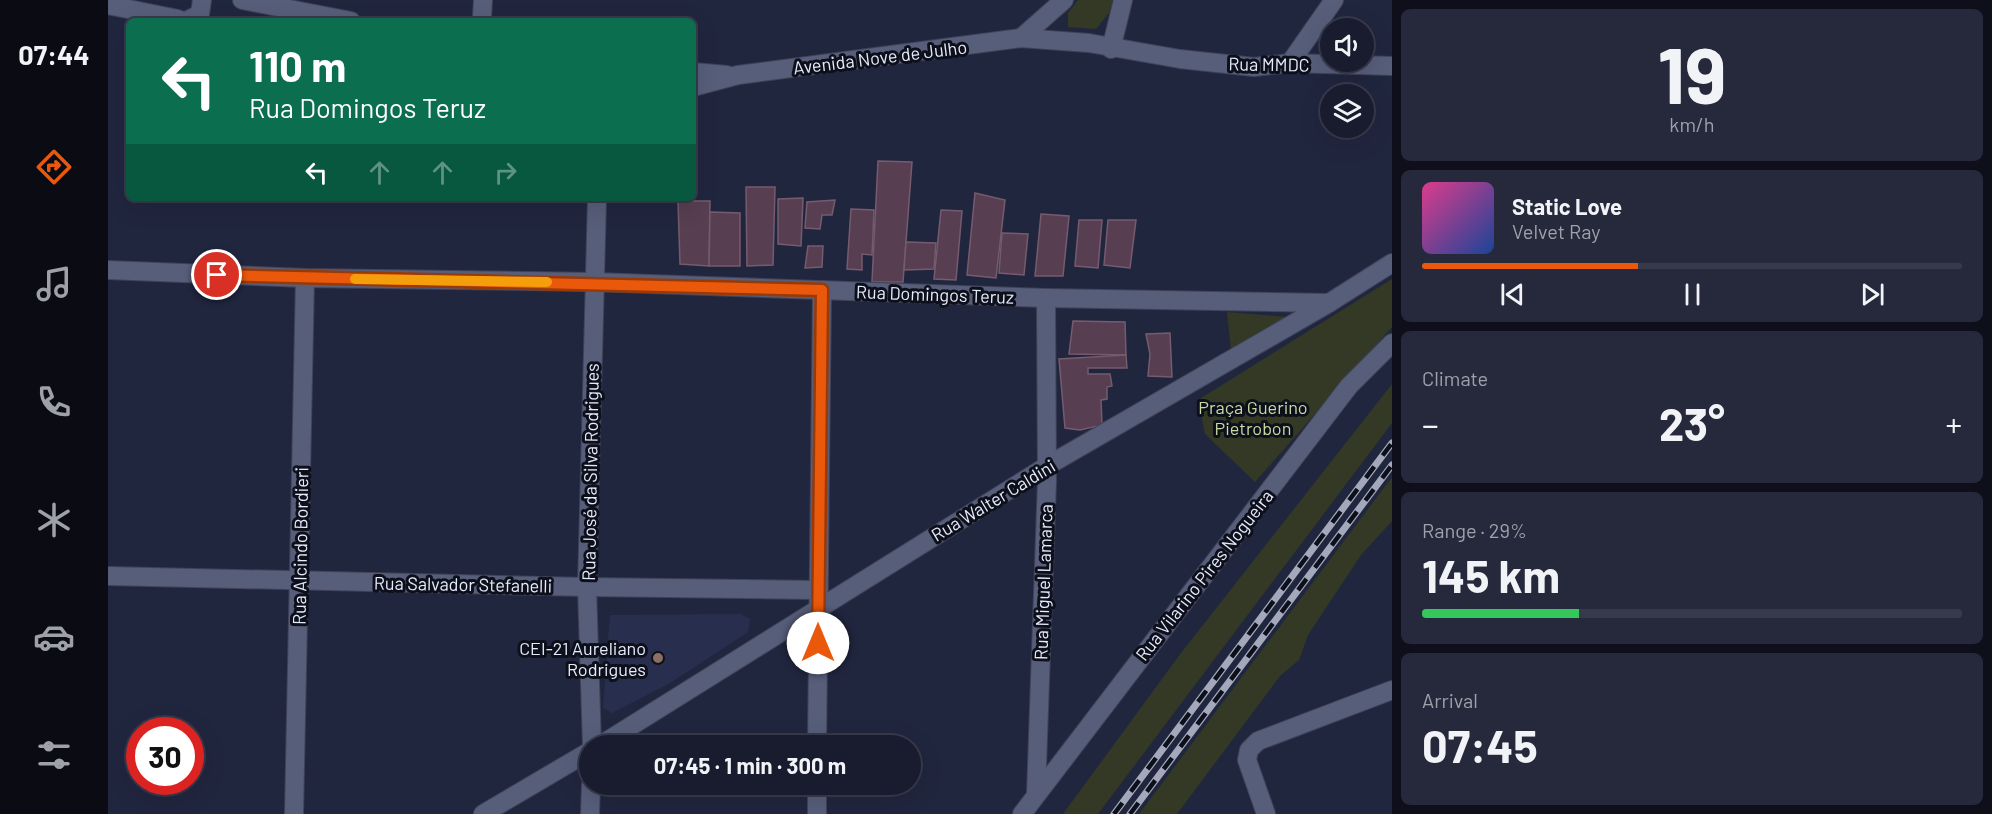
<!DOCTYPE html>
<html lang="en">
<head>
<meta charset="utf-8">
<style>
	:root { --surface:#191c2f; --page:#26293b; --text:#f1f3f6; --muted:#9fa1aa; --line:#373a4b; --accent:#ea580c }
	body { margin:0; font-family:Barlow,sans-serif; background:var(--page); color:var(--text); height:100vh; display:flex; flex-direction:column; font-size:22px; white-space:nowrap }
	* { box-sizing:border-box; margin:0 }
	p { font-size:20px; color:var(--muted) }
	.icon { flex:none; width:33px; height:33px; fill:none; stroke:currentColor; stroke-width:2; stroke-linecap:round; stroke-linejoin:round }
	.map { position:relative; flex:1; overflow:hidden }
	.drawer { display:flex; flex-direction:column; gap:9px; padding:9px; background:#0e0f1a; width:600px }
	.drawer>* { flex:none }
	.guide { position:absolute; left:18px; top:18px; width:570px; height:183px; border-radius:9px; box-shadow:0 6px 24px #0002,0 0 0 2px var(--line); background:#0b6e4f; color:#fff; overflow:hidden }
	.buttons { position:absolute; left:1212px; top:18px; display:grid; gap:12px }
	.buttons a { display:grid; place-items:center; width:54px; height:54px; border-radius:50%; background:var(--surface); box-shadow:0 6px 24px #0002,0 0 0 2px var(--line); font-size:30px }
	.speed { position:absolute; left:18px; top:717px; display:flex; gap:12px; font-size:30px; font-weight:700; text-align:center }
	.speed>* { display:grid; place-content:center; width:78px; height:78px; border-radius:50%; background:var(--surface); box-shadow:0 6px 24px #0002,0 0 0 2px var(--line); line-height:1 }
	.speed .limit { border:9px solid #d22; background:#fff; color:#111 }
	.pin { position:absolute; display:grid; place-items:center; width:51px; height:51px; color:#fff; margin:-26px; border:3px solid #fff; border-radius:50%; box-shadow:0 2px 6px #0007 }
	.me { position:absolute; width:66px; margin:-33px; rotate:0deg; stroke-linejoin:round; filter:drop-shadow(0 0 4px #0008) }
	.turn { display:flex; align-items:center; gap:21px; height:126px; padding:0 24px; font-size:27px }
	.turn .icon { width:78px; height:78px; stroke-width:2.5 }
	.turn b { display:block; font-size:42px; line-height:51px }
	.lanes { display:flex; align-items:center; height:57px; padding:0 24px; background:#0003; justify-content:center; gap:30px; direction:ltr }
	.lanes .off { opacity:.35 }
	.big { font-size:45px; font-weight:700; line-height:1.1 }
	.drawer .widget { flex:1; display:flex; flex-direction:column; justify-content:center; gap:9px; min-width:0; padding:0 21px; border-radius:9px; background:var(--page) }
	.drawer .dial { align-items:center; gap:0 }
	.dial b { font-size:78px; line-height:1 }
	.song { display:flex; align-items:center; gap:18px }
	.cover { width:72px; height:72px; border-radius:9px; background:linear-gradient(135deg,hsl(330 70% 55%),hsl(220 70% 35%)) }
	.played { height:6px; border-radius:3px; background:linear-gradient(90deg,var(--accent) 40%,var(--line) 40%) }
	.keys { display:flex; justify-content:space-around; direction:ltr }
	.heat { display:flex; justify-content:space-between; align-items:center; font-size:33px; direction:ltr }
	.charge { height:9px; border-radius:4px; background:linear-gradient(90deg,#34c759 29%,var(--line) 0) }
	.trip { position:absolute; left:471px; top:735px; width:342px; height:60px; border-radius:30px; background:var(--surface); box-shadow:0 6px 24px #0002,0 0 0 2px var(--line); font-weight:700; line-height:60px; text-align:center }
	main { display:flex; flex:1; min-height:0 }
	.menu { display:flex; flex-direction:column; width:108px; justify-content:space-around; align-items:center; background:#0a0b13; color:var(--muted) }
	.menu .icon { width:42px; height:42px }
	.menu .on { color:var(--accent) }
	.menu b { font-size:27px; color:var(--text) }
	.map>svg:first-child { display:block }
	.built { fill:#282f4e }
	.green { fill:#333925 }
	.building { fill:#573e51; stroke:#765b6f; stroke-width:1.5 }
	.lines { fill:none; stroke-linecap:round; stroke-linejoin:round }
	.street-casing { stroke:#404359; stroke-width:20 }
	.street { stroke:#575e7a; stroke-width:18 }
	.rail-casing { stroke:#a3a8bb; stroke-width:7 }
	.rail { stroke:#0d101b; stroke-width:4.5; stroke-dasharray:14; stroke-linecap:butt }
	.route-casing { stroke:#983908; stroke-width:15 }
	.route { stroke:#ea580c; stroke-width:10 }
	.slow { stroke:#f59e0b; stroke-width:10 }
	.education-dot { fill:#8d6e63; stroke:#0d101b; stroke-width:2 }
	.labels { text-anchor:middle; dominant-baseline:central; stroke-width:6; stroke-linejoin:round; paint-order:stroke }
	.street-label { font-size:18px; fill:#e6ebfc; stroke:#0d101b }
	.park-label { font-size:18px; fill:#c8daa1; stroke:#0d101b }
	.poi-label { font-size:18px; fill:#e6ebfc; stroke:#0d101b; text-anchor:end }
</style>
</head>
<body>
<main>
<nav class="menu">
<b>07:44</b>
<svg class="icon on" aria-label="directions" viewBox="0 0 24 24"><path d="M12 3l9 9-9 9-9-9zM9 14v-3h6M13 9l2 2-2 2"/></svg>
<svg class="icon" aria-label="music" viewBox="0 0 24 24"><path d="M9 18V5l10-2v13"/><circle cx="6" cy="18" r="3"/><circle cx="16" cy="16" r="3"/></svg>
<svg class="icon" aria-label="phone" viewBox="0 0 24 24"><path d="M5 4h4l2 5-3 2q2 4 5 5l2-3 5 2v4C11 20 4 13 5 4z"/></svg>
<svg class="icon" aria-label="climate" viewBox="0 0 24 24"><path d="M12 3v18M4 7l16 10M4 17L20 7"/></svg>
<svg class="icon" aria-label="car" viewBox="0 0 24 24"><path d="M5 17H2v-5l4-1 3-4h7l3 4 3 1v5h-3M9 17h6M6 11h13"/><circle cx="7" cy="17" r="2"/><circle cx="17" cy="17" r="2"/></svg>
<svg class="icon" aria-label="filters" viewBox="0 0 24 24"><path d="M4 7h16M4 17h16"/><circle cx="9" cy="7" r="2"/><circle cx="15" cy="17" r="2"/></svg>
</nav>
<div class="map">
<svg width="1284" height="814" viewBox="0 0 1284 814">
	<rect width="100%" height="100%" fill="#21263f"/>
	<path class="built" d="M 633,614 L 642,619 L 640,632 L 562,683 L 504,713 L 495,708 L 502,615 Z"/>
	<g class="green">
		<path d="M 970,0 L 1005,0 L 1001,13 L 988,29 L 960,27 L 960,13 Z"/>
		<path d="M 1284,279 L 1284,327 L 1147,482 L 1097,434 L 1090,400 Z"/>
		<path d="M 1119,312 L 1179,317 L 1123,350 Z"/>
		<path d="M 1284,384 L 1284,423 L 990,814 L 955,814 L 1073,653 Z"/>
		<path d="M 1284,477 L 1284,521 L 1253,555 L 1200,635 L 1191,660 L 1172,676 L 1069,814 L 1031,814 Z"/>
	</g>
	<g class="building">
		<path d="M 770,161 L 804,162 L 795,282 L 764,282 Z"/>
		<path d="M 638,187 L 667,187 L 665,265 L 639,266 Z"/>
		<path d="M 867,193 L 897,200 L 888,278 L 859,275 Z"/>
		<path d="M 695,198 L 693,246 L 670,244 L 670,199 Z"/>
		<path d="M 727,200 L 724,215 L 714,215 L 712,229 L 697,228 L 699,202 Z"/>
		<path d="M 570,201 L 602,201 L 601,266 L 572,264 Z"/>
		<path d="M 743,209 L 766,210 L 764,255 L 754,254 L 754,270 L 739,269 Z"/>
		<path d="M 833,210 L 854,211 L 848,280 L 826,279 Z"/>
		<path d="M 602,212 L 632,213 L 632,266 L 601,266 Z"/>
		<path d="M 933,214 L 961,216 L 955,276 L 927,276 Z"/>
		<path d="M 971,220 L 994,220 L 990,268 L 967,266 Z"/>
		<path d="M 1000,220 L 1028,220 L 1022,268 L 996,265 Z"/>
		<path d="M 894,233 L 920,234 L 916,275 L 891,273 Z"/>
		<path d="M 798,242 L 828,243 L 826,269 L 796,270 Z"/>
		<path d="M 700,246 L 715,246 L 714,267 L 697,268 Z"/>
		<path d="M 965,321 L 1017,322 L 1018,355 L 961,354 Z"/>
		<path d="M 1062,333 L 1064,377 L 1040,376 L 1042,354 L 1038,334 Z"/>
		<path d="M 1018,355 L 1019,368 L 980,368 L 980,374 L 1002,374 L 1004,386 L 999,387 L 999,399 L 993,400 L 994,425 L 972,430 L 957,428 L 951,359 Z"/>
	</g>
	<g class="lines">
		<defs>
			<g id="street">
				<path d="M 134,0 L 243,21"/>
				<path d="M 0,5 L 70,19"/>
				<path d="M 374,17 L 375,0"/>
				<path d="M 78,21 L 92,14 L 94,0"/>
				<path d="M 913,38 L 956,0"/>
				<path d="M 1003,49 L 1015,0"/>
				<path d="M 1182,63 L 1226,0"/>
				<path d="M 585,72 L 619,75"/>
				<path d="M 585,87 L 630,75 L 913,38 L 981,43 L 1072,59 L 1146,67 L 1182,63 L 1284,66"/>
				<path d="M 0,270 L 197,278 L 487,282 L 938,298 L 1221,303"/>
				<path d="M 0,576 L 479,587 L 709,590"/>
				<path d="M 484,746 L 479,587 L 489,198"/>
				<path d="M 491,746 L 939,466 L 1221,303 L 1284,263"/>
				<path d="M 709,746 L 714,290"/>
				<path d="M 928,794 L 939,480 L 938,298"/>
				<path d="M 186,814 L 197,278"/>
				<path d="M 375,814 L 482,751"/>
				<path d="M 482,814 L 483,784"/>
				<path d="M 709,814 L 709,784"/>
				<path d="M 914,814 L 1241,386 L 1284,343"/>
				<path d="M 1158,814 L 1139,760 L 1141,750 L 1150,741 L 1284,690"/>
			</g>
		</defs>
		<use href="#street" class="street-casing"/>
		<use href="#street" class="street"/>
		<defs>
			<g id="rail">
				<path d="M 1006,814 L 1284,443"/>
				<path d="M 1022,814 L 1284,465"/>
			</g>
		</defs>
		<use href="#rail" class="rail-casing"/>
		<use href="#rail" class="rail"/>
	</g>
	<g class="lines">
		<defs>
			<path id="route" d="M 109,275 L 714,290 L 710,643"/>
		</defs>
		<use href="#route" class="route-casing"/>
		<use href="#route" class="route"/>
		<path class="slow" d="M 247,279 L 439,282"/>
	</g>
	<circle class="education-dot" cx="550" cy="658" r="6"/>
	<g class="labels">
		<g class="street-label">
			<text transform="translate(772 57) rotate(-7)">Avenida Nove de Julho</text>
			<text transform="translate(1161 64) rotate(1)">Rua MMDC</text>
			<text transform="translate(827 294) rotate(2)">Rua Domingos Teruz</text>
			<text transform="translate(482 472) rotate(-89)">Rua José da Silva Rodrigues</text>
			<text transform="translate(885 500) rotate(-31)">Rua Walter Caldini</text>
			<text transform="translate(192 546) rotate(-89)">Rua Alcindo Bordieri</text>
			<text transform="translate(1096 575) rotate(-52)">Rua Vilarino Pires Nogueira</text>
			<text transform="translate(935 582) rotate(-88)">Rua Miguel Lamarca</text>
			<text transform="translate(355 584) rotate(1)">Rua Salvador Stefanelli</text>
		</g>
		<g class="park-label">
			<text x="1145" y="407">Praça Guerino<tspan x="1145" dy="21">Pietrobon</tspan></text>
		</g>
		<g class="poi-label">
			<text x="538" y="648">CEI-21 Aureliano<tspan x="538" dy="21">Rodrigues</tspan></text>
		</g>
	</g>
</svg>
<div class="buttons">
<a><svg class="icon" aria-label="sound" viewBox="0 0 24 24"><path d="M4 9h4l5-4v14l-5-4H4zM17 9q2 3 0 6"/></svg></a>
<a><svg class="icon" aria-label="layers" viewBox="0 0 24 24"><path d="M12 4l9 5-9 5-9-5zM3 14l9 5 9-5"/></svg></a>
</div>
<div class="speed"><div class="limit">30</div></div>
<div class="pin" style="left:109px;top:275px;background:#d93025"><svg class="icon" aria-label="arrive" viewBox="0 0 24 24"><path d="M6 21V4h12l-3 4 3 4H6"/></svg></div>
<svg class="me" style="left:710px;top:643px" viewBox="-20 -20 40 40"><circle r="19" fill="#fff"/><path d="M0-13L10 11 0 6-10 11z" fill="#ea580c"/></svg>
<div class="trip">07:45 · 1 min · 300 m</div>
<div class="guide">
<div class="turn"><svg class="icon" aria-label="left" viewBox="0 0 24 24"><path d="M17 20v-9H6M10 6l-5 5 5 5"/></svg><div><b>110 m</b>Rua Domingos Teruz</div></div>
<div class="lanes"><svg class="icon" aria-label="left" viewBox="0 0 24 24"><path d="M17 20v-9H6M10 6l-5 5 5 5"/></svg><svg class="icon off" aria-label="ahead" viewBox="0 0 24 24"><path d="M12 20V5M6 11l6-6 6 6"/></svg><svg class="icon off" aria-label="ahead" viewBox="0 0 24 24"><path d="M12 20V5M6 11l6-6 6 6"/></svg><svg class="icon off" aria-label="right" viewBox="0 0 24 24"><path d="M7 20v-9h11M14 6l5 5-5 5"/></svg></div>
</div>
</div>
<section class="drawer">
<div class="widget dial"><b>19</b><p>km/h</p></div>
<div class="widget">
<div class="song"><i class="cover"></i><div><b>Static Love</b><p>Velvet Ray</p></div></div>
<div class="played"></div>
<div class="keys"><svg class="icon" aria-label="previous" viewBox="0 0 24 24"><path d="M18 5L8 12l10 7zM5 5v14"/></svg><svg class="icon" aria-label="pause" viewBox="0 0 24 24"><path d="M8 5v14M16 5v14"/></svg><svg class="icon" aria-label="next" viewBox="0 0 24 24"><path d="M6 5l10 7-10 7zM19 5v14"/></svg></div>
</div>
<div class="widget"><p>Climate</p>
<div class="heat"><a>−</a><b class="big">23°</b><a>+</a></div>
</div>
<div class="widget"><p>Range · 29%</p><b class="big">145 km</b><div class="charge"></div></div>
<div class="widget"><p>Arrival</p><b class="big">07:45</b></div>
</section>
</main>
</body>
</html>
